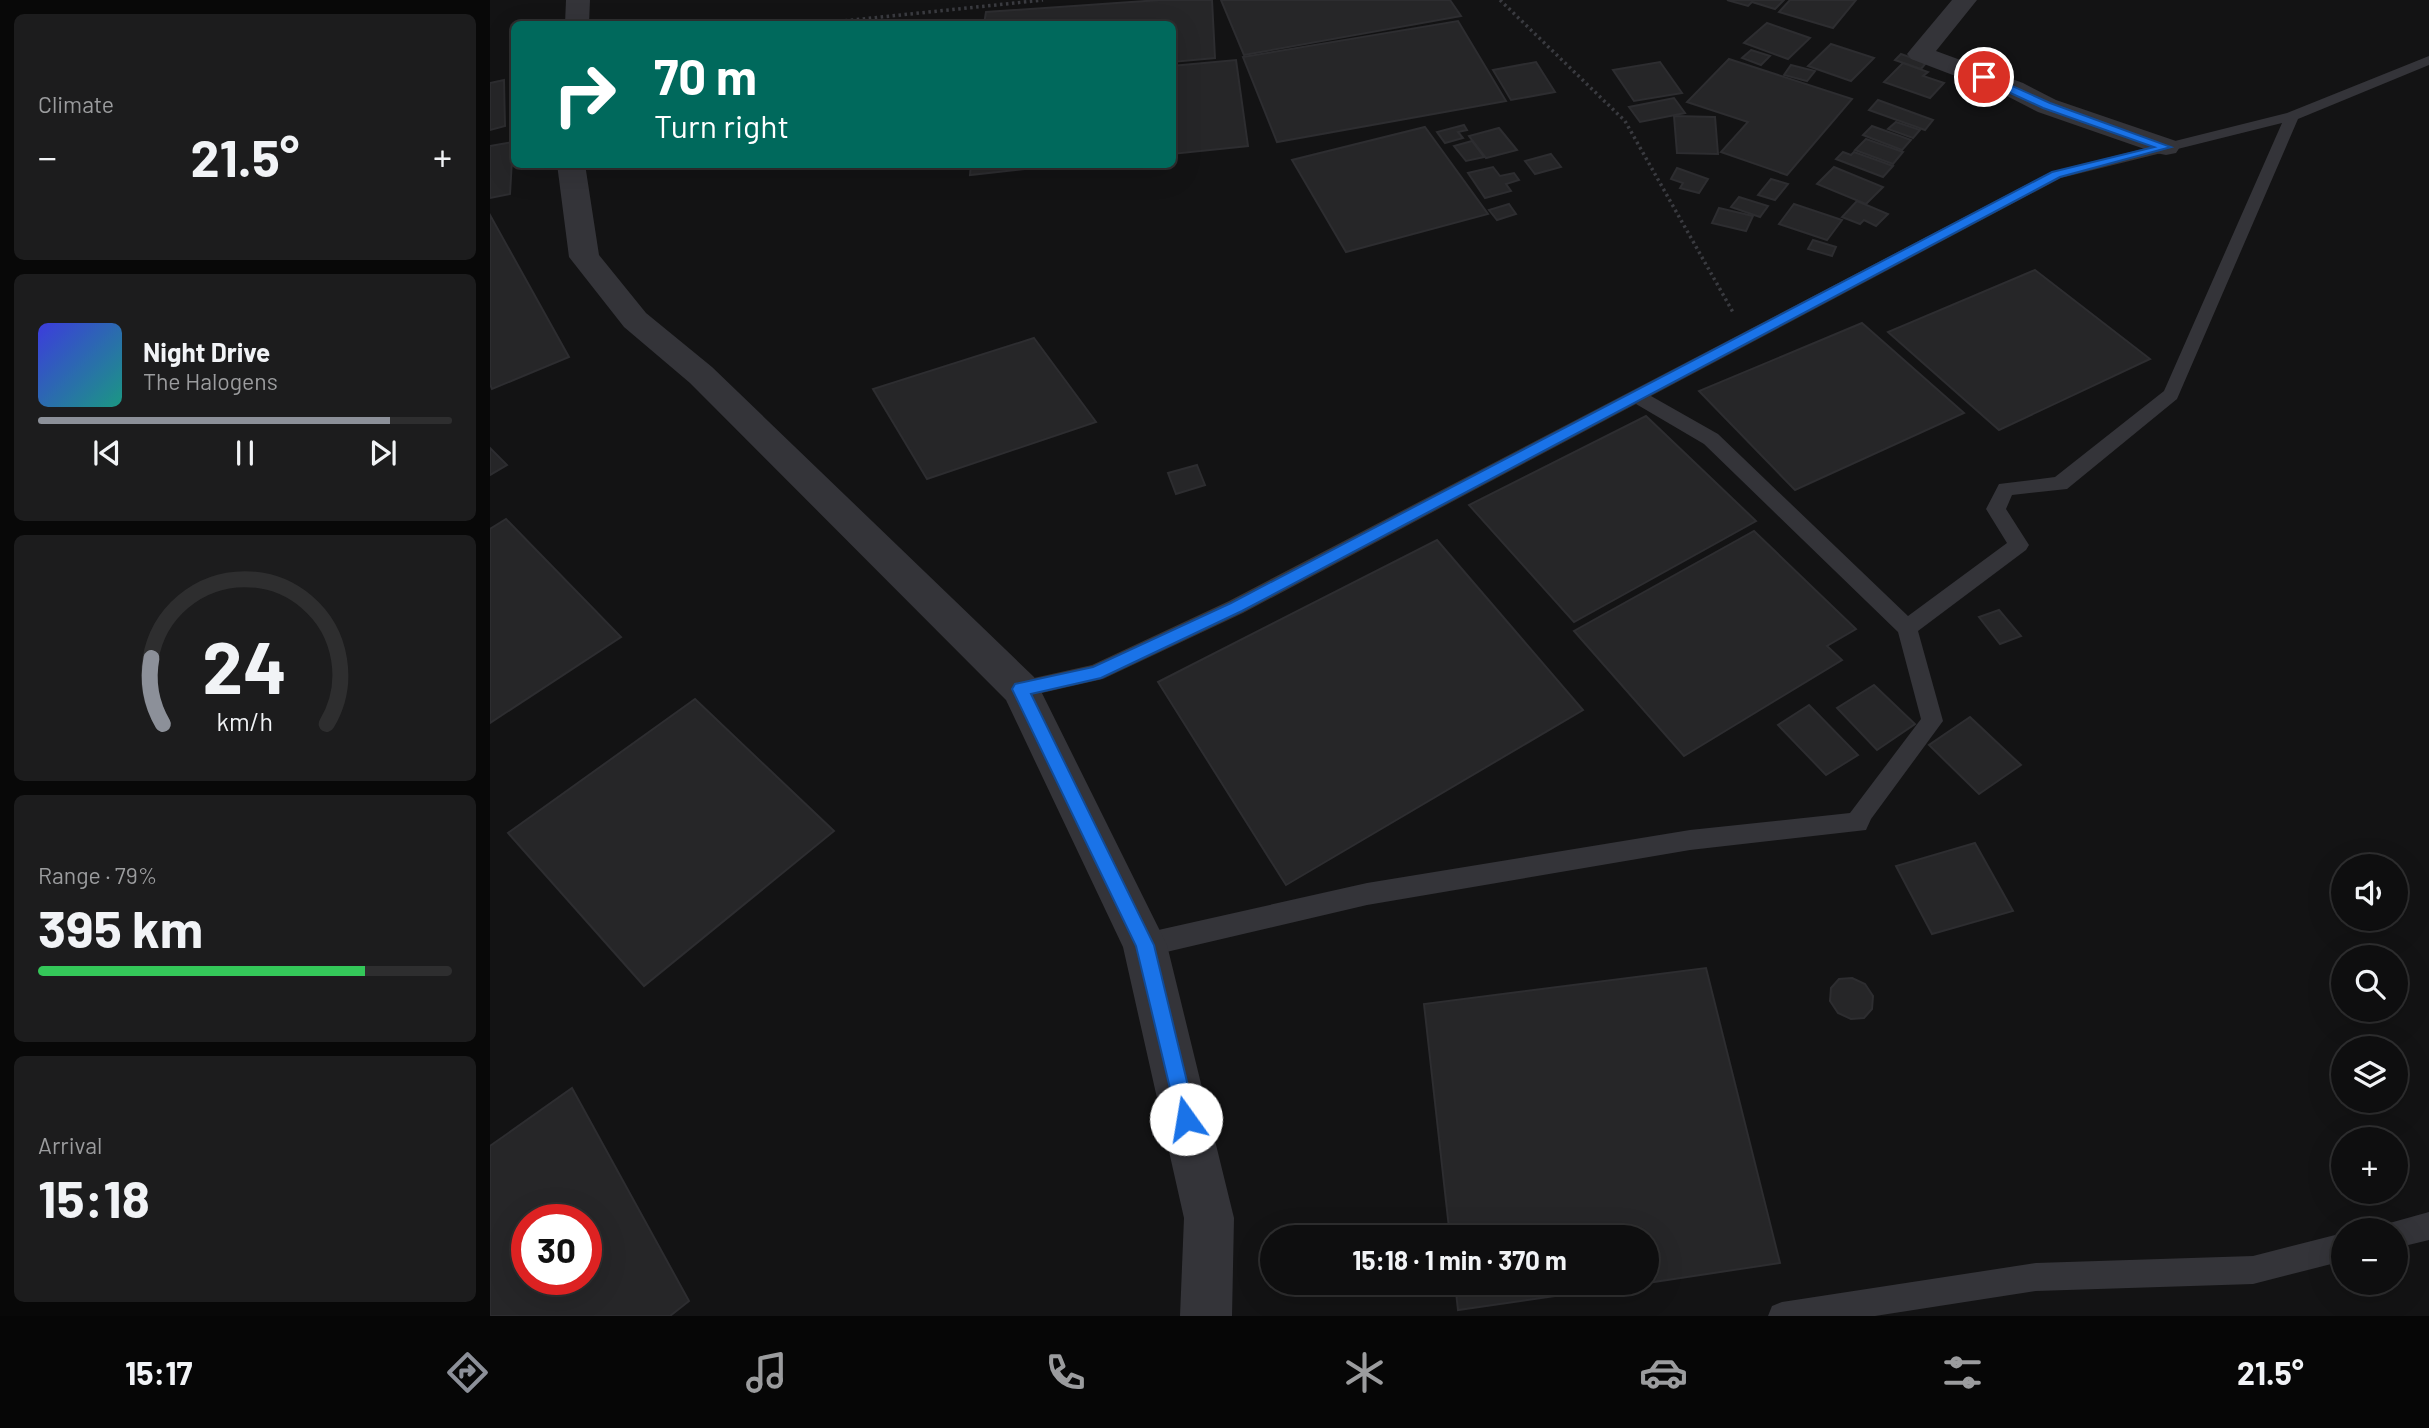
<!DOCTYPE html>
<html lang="en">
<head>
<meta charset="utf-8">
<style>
	:root { --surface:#0e0e0f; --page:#1c1c1d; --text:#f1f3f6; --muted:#9b9c9e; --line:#2e2e2f; --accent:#8c9099 }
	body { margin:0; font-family:Barlow,sans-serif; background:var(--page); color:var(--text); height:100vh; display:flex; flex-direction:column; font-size:26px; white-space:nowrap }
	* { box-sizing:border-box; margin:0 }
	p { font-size:23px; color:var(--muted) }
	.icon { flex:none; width:38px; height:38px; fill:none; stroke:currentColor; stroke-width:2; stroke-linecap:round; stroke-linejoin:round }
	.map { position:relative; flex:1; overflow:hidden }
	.side { display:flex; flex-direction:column; gap:14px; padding:14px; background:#080808; width:490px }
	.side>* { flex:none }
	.hud { position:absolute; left:21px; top:21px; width:665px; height:147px; border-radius:10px; box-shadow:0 7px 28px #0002,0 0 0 2px var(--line); background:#00695c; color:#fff; overflow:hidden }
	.fabs { position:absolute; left:1841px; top:854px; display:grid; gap:14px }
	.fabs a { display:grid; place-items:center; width:77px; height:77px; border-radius:50%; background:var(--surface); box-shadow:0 7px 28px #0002,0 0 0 2px var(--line); font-size:35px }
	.speed { position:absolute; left:21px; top:1204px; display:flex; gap:14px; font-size:35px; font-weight:700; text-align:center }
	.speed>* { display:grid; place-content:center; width:91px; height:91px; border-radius:50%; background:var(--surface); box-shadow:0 7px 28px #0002,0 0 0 2px var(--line); line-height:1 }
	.speed .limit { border:10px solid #d22; background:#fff; color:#111 }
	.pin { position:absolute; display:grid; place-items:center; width:60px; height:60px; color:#fff; margin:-30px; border:4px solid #fff; border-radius:50%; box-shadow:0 2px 7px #0007 }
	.me { position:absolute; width:77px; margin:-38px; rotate:347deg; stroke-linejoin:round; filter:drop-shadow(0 0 5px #0008) }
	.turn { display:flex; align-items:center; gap:24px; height:147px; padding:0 28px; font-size:32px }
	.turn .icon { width:91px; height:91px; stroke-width:2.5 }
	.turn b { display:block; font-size:49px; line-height:60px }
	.big { font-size:52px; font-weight:700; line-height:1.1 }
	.side .tile { flex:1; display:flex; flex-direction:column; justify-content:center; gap:10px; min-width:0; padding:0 24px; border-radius:10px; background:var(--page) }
	.side .dial { align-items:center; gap:0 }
	.dial svg { height:182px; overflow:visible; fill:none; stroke:var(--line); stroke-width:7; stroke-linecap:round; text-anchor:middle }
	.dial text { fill:var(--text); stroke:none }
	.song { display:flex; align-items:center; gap:21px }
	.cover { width:84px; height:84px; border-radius:10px; background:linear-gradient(135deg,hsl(240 70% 55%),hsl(170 70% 35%)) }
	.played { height:7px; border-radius:4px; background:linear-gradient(90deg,var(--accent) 85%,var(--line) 85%) }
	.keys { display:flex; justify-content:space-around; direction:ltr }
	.heat { display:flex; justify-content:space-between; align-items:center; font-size:38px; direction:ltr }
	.charge { height:10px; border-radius:5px; background:linear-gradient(90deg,#34c759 79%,var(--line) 0) }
	.trip { position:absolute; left:770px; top:1225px; width:399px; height:70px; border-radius:35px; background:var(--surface); box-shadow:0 7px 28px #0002,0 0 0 2px var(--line); font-weight:700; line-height:70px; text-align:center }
	.dock { display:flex; height:112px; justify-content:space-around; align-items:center; background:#060606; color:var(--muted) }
	.dock .icon { width:49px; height:49px }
	.dock .selected { color:var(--accent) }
	.dock b { font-size:32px; color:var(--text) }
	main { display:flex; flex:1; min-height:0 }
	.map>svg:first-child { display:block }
	.building { fill:#262628; stroke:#2d2d30; stroke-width:2; fill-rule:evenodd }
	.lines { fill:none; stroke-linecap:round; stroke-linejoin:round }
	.path { stroke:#3a3b40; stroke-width:3.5; stroke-dasharray:2.5 3.5; stroke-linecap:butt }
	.service { fill:#343439; fill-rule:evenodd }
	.minor { fill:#343439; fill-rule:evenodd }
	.route { fill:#1a73e8; stroke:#114b97; stroke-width:2 }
</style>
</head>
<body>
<main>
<section class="side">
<div class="tile"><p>Climate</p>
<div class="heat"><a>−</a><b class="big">21.5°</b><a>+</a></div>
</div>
<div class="tile">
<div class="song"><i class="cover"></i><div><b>Night Drive</b><p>The Halogens</p></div></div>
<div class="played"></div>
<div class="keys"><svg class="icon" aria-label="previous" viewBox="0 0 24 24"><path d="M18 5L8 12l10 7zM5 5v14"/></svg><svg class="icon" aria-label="pause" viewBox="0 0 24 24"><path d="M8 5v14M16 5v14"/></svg><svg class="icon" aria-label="next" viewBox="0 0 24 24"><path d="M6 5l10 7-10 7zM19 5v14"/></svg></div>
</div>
<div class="tile dial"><svg viewBox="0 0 100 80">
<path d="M14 69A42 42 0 1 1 86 69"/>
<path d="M14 69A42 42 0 0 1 9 40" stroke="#8c9099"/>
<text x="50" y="56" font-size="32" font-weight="700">24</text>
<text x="50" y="72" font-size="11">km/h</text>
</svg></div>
<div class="tile"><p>Range · 79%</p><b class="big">395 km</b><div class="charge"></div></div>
<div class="tile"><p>Arrival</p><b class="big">15:18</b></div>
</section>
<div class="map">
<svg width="1939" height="1316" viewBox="0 0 1939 1316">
	<rect width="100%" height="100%" fill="#131314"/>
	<g class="building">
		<path d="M 670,0 L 722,0 L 725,58 L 682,62 L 682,24 L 494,24 L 496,12 Z"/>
		<path d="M 731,0 L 960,0 L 971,16 L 754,55 Z"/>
		<path d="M 1237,0 L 1294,0 L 1285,9 L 1262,2 L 1258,6 Z"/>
		<path d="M 1300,0 L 1366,0 L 1343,28 L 1289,12 Z"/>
		<path d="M 968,21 L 1016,101 L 787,142 L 753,57 Z"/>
		<path d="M 1277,23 L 1320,38 L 1298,59 L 1254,43 Z"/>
		<path d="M 1341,44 L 1384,58 L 1361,81 L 1318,66 Z"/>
		<path d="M 1261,50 L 1280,56 L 1271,65 L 1252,58 Z"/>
		<path d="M 1411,54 L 1436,63 L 1431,69 L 1405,60 Z"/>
		<path d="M 1239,59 L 1362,99 L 1297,175 L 1231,152 L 1258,122 L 1197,102 Z"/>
		<path d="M 746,60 L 758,146 L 682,154 L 682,66 Z"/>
		<path d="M 1046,62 L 1065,92 L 1021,100 L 1003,70 Z"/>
		<path d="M 1170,62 L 1192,93 L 1144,101 L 1123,70 Z"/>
		<path d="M 1413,63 L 1438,72 L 1433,76 L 1454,83 L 1440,98 L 1394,82 Z"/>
		<path d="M 1301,65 L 1325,71 L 1317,81 L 1294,75 Z"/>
		<path d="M 14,80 L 15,126 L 0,130 L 0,83 Z"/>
		<path d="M 1184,98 L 1195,113 L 1150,122 L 1139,107 Z"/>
		<path d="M 1388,100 L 1443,120 L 1435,130 L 1379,110 Z"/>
		<path d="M 1184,116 L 1225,117 L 1228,154 L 1187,153 Z"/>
		<path d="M 1406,122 L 1430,130 L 1423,138 L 1398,129 Z"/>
		<path d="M 974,125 L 977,130 L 968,132 L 973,138 L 955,143 L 947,132 Z"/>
		<path d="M 1382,126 L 1421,140 L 1412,150 L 1373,135 Z"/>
		<path d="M 935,127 L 998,214 L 856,252 L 802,160 Z"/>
		<path d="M 1009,128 L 1027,150 L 996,158 L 979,136 Z"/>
		<path d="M 1376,139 L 1413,152 L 1403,164 L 1365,150 Z"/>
		<path d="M 982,141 L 994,157 L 976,161 L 964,146 Z"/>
		<path d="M 23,142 L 20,194 L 0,198 L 0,146 Z"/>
		<path d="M 1353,152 L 1361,155 L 1364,152 L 1403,166 L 1393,177 L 1346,159 Z"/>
		<path d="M 1061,154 L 1071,167 L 1045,174 L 1035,161 Z"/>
		<path d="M 481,164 L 580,164 L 480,175 Z"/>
		<path d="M 1003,167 L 1010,176 L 1024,173 L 1029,180 L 1016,184 L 1021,191 L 995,198 L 978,173 Z"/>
		<path d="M 1344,167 L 1393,187 L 1376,204 L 1327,184 Z"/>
		<path d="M 1187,168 L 1218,179 L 1209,193 L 1190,188 L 1193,183 L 1181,179 Z"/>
		<path d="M 1281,179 L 1298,184 L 1285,200 L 1268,195 Z"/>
		<path d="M 1249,197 L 1278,206 L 1270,217 L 1241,207 Z"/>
		<path d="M 1367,201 L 1398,214 L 1386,226 L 1374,220 L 1370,224 L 1352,217 Z"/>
		<path d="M 1019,204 L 1026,214 L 1007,220 L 999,210 Z"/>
		<path d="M 1304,204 L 1352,220 L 1337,240 L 1289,224 Z"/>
		<path d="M 1229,208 L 1263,216 L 1256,231 L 1222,223 Z"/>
		<path d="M 0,215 L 79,357 L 2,389 L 0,384 Z"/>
		<path d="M 1323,240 L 1346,247 L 1342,256 L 1318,249 Z"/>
		<path d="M 1545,270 L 1660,359 L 1509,430 L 1398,332 Z"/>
		<path d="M 1372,323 L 1474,413 L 1305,490 L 1209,391 Z"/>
		<path d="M 544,338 L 606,422 L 437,479 L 383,389 Z"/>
		<path d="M 1156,416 L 1266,521 L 1084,622 L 979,505 Z"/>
		<path d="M 0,448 L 17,465 L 0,475 Z"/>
		<path d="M 707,465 L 715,485 L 686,494 L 678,473 Z"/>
		<path d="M 16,519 L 131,637 L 0,723 L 0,529 Z"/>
		<path d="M 1264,531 L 1366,629 L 1337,646 L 1352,660 L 1194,756 L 1084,631 Z"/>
		<path d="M 947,540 L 1093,710 L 796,885 L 668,682 Z"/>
		<path d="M 1509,610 L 1531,636 L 1510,644 L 1489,617 Z"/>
		<path d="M 1384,685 L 1425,724 L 1387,750 L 1347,708 Z"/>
		<path d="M 205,699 L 344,831 L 154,986 L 18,833 Z"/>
		<path d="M 1319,705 L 1368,755 L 1336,775 L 1288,725 Z"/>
		<path d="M 1480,717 L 1531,765 L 1489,794 L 1439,745 Z"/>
		<path d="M 1485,843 L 1523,911 L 1442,934 L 1406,866 Z"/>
		<path d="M 1216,968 L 1290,1263 L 1157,1283 L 1157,1237 L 960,1237 L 934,1004 Z"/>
		<path d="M 1362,978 L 1375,984 L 1383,996 L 1382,1009 L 1374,1018 L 1361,1019 L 1348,1013 L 1340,1001 L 1341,988 L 1349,979 Z"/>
		<path d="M 82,1088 L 199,1301 L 180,1316 L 0,1316 L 0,1146 ZM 37,1220 L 96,1220 L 96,1279 L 37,1279 Z"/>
		<path d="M 965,1283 L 1155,1283 L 968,1310 Z"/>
	</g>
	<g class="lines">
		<g class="path">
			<path d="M 1010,0 L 1135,121 L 1244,314"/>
			<path d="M 325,24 L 553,0"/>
		</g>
		<g class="service">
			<path d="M 1939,56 L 1939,65 L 1808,119 L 1687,399 L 1577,489 L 1522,495 L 1516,509 L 1539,545 L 1536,550 L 1428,631 L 1453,721 L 1381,819 L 1376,830 L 1200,850 L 877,905 L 655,957 L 646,953 L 643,945 L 646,937 L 655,933 L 877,883 L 1200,830 L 1360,813 L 1431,719 L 1408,632 L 1214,444 L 1146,404 L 753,613 L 613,679 L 530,698 L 522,695 L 519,689 L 522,683 L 602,665 L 739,601 L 1561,172 L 1797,113 ZM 1792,123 L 1674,391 L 1565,477 L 1509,484 L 1496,509 L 1517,543 L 1418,616 L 1228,434 L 1161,396 L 1571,178 Z"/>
			<path d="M 1939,1212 L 1939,1240 L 1906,1248 L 1906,1230 L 1894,1230 L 1896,1224 Z"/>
			<path d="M 1853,1233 L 1853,1261 L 1763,1284 L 1546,1291 L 1385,1316 L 1278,1316 L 1282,1306 L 1292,1302 L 1546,1263 L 1763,1256 Z"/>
		</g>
		<g class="minor">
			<path d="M 76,0 L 100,0 L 99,24 L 75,24 Z"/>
			<path d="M 1462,0 L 1487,0 L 1446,51 L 1533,83 L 1566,100 L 1686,141 L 1690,147 L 1686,153 L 1676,155 L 1666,153 L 1548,112 L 1515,95 L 1421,59 L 1417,54 L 1421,49 Z"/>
			<path d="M 67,164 L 95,164 L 109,255 L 156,313 L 222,367 L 544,677 L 677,945 L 744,1218 L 742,1316 L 690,1316 L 694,1218 L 633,947 L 516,700 L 200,383 L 134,327 L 79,257 Z"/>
		</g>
	</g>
	<path class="route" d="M 1490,75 L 1498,75 L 1560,103 L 1681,147 L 1570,177 L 752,611 L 611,678 L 541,694 L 664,945 L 706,1119 L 703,1126 L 696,1129 L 689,1126 L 646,946 L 522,689 L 525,684 L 603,667 L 741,603 L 1562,172 L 1664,147 L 1553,108 L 1490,79 Z"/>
</svg>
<div class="fabs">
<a><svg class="icon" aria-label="sound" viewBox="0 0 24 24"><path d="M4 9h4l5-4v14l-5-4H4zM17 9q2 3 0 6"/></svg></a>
<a><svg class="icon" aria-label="search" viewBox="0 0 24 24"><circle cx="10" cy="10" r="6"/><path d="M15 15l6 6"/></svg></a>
<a><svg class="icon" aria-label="layers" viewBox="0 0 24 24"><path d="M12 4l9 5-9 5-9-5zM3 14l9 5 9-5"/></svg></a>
<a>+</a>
<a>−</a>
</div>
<div class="speed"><div class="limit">30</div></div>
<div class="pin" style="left:1494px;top:77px;background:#d93025"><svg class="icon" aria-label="arrive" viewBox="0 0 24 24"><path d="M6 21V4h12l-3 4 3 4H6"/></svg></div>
<svg class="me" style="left:696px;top:1119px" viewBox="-20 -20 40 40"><circle r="19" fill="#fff"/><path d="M0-13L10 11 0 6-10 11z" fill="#1a73e8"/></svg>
<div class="trip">15:18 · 1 min · 370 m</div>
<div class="hud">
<div class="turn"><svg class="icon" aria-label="right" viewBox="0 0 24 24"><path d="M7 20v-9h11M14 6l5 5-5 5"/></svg><div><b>70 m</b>Turn right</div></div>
</div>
</div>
</main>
<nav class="dock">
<b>15:17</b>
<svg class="icon selected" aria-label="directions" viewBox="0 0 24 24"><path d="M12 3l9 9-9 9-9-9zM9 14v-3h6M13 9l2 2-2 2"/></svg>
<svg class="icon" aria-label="music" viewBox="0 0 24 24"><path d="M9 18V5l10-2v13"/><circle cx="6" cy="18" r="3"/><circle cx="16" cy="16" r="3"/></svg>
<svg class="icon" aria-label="phone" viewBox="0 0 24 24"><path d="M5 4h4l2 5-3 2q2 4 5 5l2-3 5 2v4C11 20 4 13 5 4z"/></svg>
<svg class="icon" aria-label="climate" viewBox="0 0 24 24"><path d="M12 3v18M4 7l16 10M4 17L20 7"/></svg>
<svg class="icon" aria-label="car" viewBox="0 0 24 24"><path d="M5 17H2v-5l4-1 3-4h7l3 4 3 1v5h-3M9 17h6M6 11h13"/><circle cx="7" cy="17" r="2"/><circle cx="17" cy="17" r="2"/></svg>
<svg class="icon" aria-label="filters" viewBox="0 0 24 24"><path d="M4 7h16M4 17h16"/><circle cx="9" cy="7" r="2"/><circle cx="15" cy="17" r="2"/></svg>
<b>21.5°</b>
</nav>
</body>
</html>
